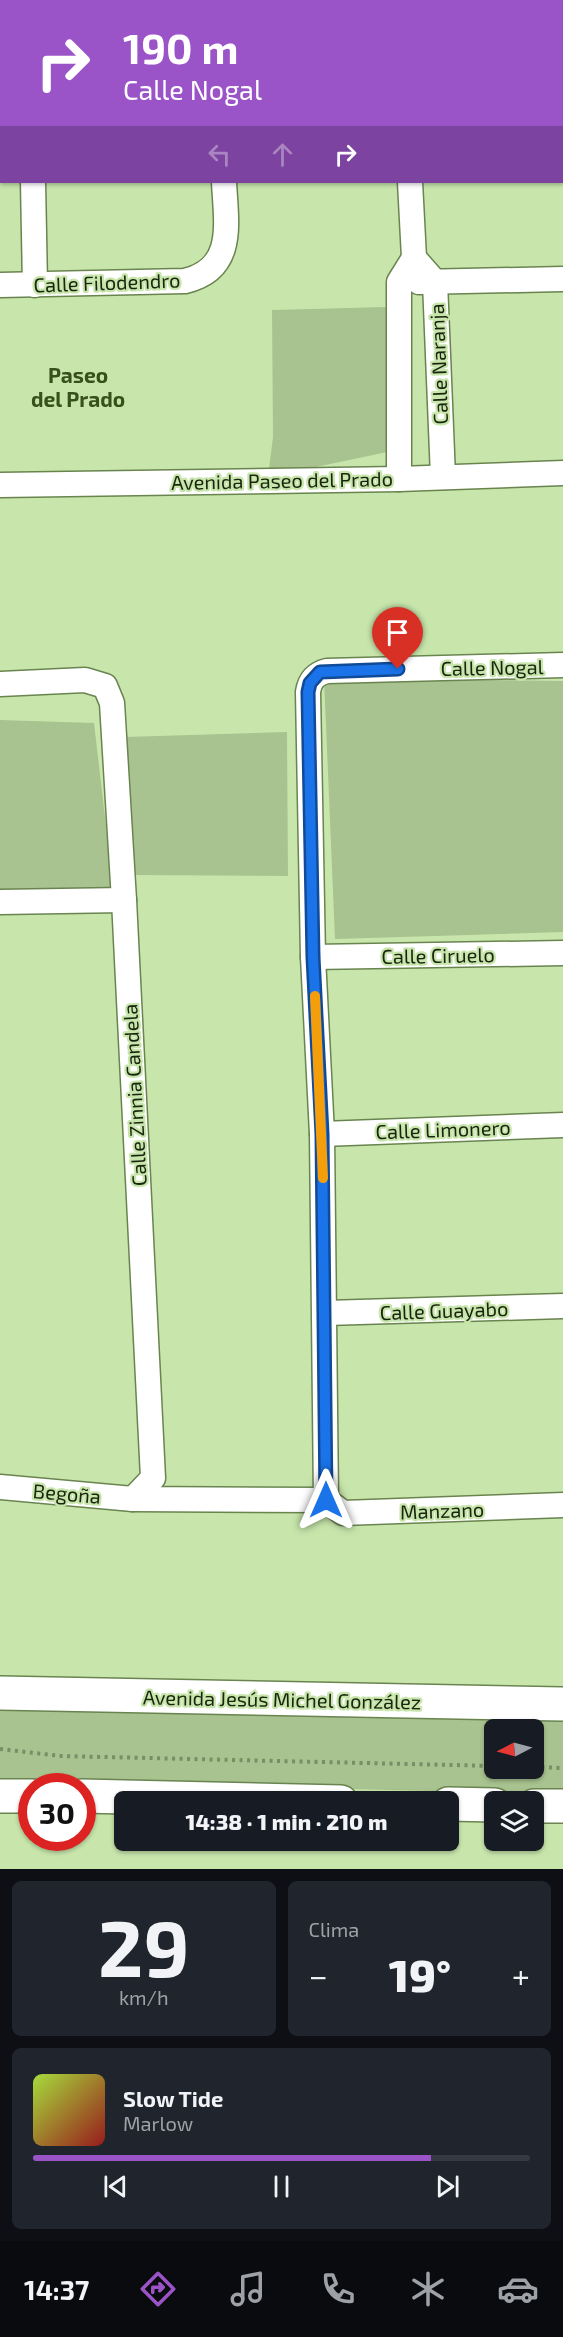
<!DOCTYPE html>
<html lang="es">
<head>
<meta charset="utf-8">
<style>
	:root { --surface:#171b24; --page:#20242c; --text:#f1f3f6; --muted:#9ea1a6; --line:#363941; --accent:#9b54c8 }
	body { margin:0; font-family:"Exo 2",sans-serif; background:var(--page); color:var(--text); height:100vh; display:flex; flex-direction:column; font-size:22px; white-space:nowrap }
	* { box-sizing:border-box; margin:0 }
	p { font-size:20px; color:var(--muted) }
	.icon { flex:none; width:33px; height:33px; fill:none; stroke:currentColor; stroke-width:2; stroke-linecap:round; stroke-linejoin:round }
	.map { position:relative; height:1869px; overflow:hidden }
	.drawer { display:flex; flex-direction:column; gap:12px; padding:12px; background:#0d0f14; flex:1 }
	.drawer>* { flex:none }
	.guide { position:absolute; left:0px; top:0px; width:564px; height:183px; box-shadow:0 2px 4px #0004; background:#9b54c8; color:#fff; overflow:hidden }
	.needle { width:39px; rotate:264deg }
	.fabs { position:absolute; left:484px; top:1719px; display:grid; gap:12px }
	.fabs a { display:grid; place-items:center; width:60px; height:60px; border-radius:9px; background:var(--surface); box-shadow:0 2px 4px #0004; font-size:30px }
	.speed { position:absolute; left:18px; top:1773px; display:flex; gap:12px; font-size:30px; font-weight:700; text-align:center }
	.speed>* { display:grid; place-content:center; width:78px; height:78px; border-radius:50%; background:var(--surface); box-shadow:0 2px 4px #0004; line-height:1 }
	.speed .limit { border:9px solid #d22; background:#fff; color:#111 }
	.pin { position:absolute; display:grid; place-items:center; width:51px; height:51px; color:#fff; margin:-62px -26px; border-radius:50% 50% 50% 0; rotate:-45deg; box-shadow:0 0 6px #0007 }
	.pin .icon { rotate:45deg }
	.me { position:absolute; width:66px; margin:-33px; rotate:0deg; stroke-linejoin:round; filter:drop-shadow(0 0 4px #0008) }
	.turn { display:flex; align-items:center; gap:21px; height:126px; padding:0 24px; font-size:27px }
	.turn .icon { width:78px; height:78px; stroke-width:2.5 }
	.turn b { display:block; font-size:42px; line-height:51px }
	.lanes { display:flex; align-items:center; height:57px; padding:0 24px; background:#0003; justify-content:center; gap:30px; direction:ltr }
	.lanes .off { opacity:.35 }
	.big { font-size:45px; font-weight:800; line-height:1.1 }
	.drawer .widget { flex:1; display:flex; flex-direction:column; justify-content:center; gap:9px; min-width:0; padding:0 21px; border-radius:9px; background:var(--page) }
	.drawer .dial { align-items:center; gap:0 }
	.dial b { font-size:78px; line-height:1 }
	.song { display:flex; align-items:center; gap:18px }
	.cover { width:72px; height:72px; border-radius:9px; background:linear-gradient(135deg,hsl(80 70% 55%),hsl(0 70% 35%)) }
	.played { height:6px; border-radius:3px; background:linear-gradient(90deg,var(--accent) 80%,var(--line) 80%) }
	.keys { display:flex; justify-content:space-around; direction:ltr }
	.heat { display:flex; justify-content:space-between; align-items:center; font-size:33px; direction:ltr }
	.drawer .tiles { flex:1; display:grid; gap:12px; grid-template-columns:1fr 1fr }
	.widget:last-child { grid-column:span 2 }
	.trip { position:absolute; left:114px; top:1791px; width:345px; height:60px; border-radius:9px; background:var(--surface); box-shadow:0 2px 4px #0004; font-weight:800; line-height:60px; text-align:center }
	.tab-bar { display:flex; height:96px; justify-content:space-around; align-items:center; background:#090b0e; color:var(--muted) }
	.tab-bar .icon { width:42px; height:42px }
	.tab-bar .selected { color:var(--accent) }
	.tab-bar b { font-size:27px; color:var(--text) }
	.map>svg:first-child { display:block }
	.green { fill:#a8c38f; fill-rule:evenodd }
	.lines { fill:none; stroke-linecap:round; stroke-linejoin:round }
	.minor-casing { stroke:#69844f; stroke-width:27 }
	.primary-casing { stroke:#69844f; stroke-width:36 }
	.path { stroke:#788e64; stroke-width:4; stroke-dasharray:3 4.5; stroke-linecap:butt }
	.minor { stroke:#fff; stroke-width:24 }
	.primary { stroke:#fff; stroke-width:33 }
	.route-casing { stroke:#114b97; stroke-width:15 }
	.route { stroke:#1a73e8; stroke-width:10 }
	.slow { stroke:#f59e0b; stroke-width:10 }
	.labels { text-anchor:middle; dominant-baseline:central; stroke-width:4.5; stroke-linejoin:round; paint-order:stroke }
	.street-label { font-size:20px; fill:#1a250f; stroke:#c8e6ac }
	.neighbourhood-label { font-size:21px; font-weight:bold; fill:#38501c; stroke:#c8e6ac }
</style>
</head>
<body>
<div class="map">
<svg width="563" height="1869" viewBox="0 0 563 1869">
	<rect width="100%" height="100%" fill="#c8e6ac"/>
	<g class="green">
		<path d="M 386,307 L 392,451 L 268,477 L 273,437 L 272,310 Z"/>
		<path d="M 324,678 L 563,681 L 563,932 L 335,939 Z"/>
		<path d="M 0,720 L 94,723 L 114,894 L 0,894 Z"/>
		<path d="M 287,732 L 288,876 L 128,875 L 125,737 Z"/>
		<path d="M 0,1706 L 563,1719 L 563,1794 L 0,1781 ZM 495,1730 L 534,1730 L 534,1768 L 495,1768 Z"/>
	</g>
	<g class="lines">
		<defs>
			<g id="minor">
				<path d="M 29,0 L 29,2"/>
				<path d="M 215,0 L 215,2"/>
				<path d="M 404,0 L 404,2"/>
				<path d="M 562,106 L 563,106"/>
				<path d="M 33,182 L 35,285"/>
				<path d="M 414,258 L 435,282 L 443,477"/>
				<path d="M 419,282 L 563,279"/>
				<path d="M 0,285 L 185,281 C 236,269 226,223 224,182"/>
				<path d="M 399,479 L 399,282 L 414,258 L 410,182"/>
				<path d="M 0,485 L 399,479 L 563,473"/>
				<path d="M 0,684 L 85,680 L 105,686 L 112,703 L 124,900 L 153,1478 L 133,1499"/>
				<path d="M 0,902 L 124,900"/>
				<path d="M 313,957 L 563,953"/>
				<path d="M 322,1134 L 563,1125"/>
				<path d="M 326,1313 L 563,1306"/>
				<path d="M 0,1487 L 133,1499 L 326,1500"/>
				<path d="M 326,1500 L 322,1134 L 313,957 L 308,692 C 310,680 315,674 327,671 L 563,665"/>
				<path d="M 326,1500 L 343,1513 L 563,1505"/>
			</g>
			<g id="primary">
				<path d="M 0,1693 L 563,1704"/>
				<path d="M 0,1796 L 32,1796"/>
				<path d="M 82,1796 L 341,1802"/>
				<path d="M 448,1804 L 495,1805"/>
				<path d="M 534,1806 L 563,1806"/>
			</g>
		</defs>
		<use href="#minor" class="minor-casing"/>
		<use href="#primary" class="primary-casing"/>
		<g class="path">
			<path d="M 0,1749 L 61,1756 L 495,1766"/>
			<path d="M 534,1767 L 563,1768"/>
		</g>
		<use href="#minor" class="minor"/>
		<use href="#primary" class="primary"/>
	</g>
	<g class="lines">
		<defs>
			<path id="route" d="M 326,1500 L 322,1134 L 313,957 L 308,692 L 310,683 L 320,672 L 398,669"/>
		</defs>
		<use href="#route" class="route-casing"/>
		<use href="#route" class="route"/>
		<path class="slow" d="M 315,996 L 323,1178"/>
	</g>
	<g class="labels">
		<g class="street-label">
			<text transform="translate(107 282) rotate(-2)">Calle Filodendro</text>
			<text transform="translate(438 364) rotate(-92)">Calle Naranja</text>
			<text transform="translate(282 480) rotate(-1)">Avenida Paseo del Prado</text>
			<text transform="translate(492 667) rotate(-1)">Calle Nogal</text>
			<text transform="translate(438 955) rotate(-1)">Calle Ciruelo</text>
			<text transform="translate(134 1095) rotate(-93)">Calle Zinnia Candela</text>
			<text transform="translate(443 1129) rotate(-2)">Calle Limonero</text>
			<text transform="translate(444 1310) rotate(-2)">Calle Guayabo</text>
			<text transform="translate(67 1493) rotate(5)">Begoña</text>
			<text transform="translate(442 1510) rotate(-2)">Manzano</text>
			<text transform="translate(282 1699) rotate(1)">Avenida Jesús Michel González</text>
		</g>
		<g class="neighbourhood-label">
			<text x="78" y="374">Paseo<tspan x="78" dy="24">del Prado</tspan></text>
		</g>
	</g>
</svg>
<div class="fabs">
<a><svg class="needle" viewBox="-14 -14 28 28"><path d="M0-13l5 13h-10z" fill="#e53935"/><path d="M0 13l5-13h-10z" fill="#9ea1a6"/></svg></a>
<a><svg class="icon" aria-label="layers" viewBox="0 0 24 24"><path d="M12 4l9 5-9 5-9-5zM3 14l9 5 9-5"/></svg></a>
</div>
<div class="speed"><div class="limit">30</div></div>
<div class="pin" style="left:398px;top:669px;background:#d93025"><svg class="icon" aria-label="arrive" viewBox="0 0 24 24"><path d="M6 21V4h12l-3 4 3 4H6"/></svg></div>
<svg class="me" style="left:326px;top:1500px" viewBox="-20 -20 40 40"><path d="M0-17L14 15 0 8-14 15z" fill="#1a73e8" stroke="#fff" stroke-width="4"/></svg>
<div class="trip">14:38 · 1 min · 210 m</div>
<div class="guide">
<div class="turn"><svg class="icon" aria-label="right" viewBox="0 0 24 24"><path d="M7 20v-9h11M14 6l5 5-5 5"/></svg><div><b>190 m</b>Calle Nogal</div></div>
<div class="lanes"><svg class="icon off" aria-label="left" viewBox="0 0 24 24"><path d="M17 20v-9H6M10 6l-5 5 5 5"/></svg><svg class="icon off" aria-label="ahead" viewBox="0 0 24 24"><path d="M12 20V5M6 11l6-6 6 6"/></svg><svg class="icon" aria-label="right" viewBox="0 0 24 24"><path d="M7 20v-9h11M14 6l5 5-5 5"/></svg></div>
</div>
</div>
<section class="drawer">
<div class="tiles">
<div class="widget dial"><b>29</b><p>km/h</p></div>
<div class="widget"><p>Clima</p>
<div class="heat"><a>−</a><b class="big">19°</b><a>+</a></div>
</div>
<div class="widget">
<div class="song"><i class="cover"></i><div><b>Slow Tide</b><p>Marlow</p></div></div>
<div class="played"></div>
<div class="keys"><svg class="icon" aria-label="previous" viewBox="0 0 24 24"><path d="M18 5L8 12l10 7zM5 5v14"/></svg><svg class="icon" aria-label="pause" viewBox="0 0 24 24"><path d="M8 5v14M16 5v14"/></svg><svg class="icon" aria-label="next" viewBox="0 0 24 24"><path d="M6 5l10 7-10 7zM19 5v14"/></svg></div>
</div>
</div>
</section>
<nav class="tab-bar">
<b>14:37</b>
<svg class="icon selected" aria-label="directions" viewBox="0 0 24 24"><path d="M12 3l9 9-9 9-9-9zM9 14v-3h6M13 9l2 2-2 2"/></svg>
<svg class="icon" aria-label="music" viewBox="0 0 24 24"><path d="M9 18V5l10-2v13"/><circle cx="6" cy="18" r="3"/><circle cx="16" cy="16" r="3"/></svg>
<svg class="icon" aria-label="phone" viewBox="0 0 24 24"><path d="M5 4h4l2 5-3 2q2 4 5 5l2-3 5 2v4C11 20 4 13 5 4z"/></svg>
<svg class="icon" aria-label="climate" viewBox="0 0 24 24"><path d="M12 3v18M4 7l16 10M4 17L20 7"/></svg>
<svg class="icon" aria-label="car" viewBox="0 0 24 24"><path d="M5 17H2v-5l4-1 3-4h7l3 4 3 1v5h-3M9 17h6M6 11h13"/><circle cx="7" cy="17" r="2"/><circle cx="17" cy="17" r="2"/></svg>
</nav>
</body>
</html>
